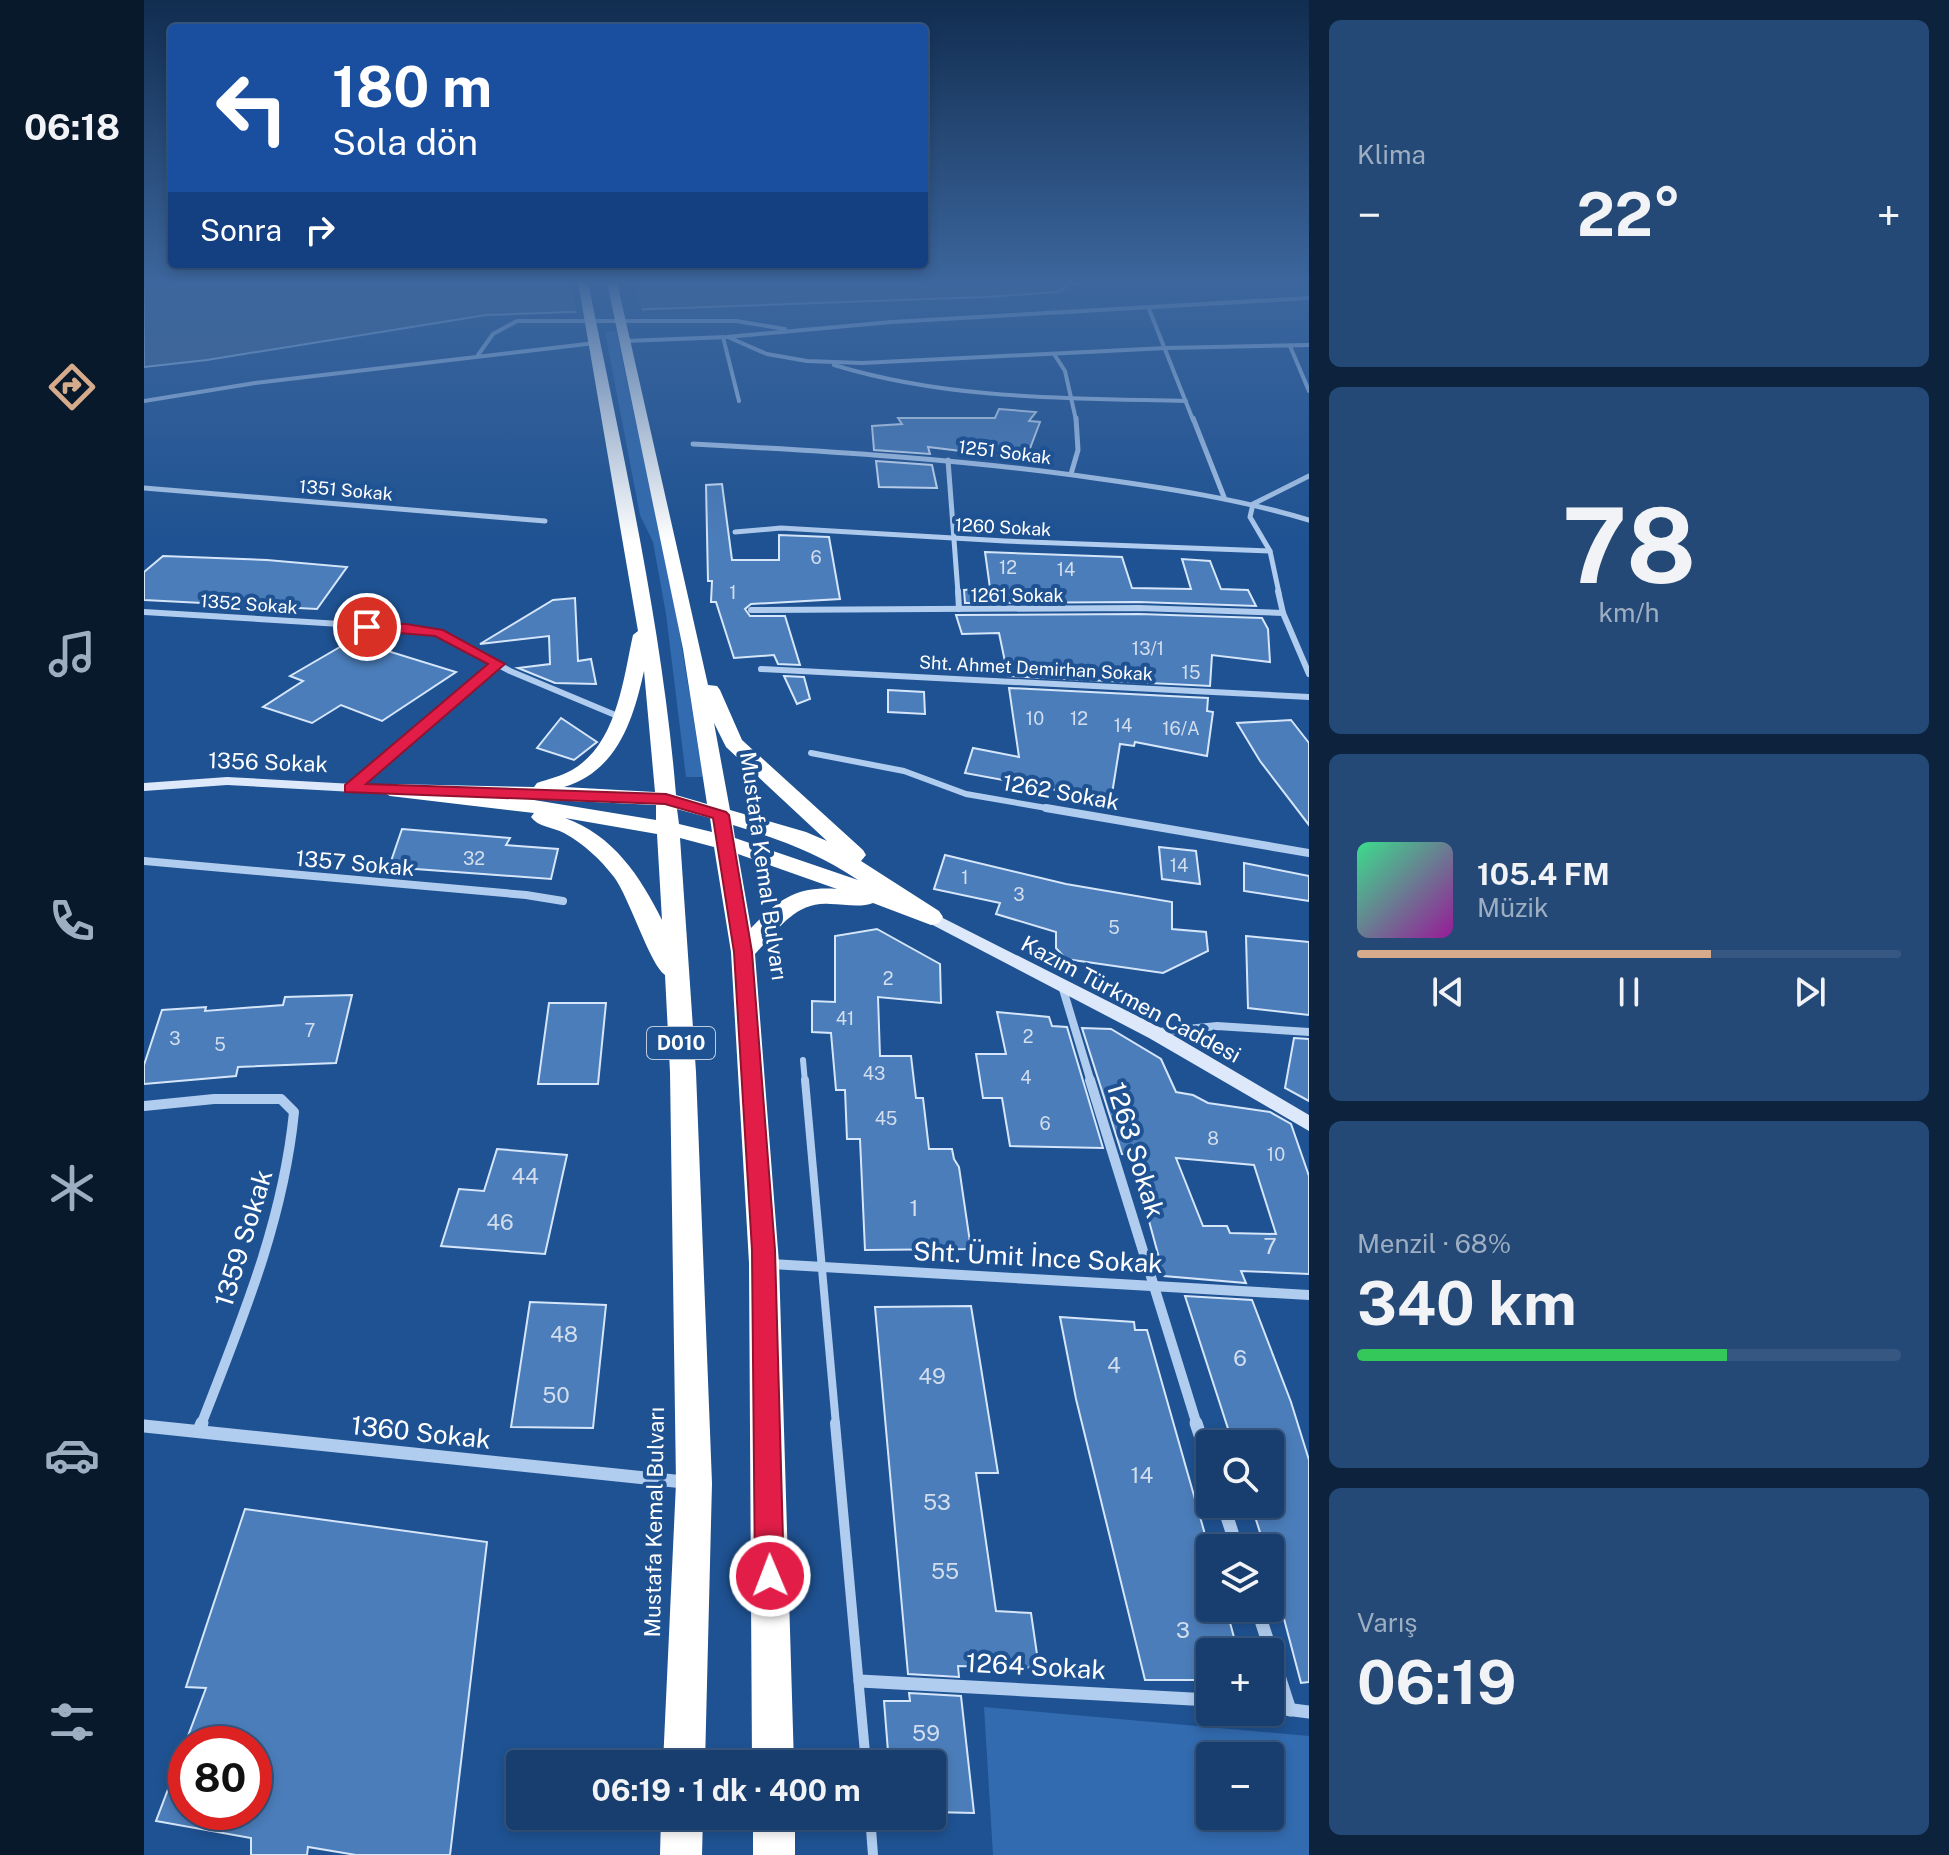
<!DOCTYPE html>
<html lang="tr">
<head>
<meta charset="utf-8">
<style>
	:root { --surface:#173e6e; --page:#244976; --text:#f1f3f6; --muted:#9eaec2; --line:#365781; --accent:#d6ab8b }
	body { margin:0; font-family:"Public Sans",sans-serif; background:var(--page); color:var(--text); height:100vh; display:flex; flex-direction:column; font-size:30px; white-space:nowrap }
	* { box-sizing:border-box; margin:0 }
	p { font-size:26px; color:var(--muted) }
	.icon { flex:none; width:44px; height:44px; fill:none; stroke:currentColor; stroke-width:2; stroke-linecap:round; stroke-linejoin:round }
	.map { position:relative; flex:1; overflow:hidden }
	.sheet { display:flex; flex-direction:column; gap:20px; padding:20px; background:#0d223c; width:640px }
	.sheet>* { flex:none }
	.banner { position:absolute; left:24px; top:24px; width:760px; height:244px; border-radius:8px; box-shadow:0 4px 12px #0003,0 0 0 2px var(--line); background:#1a4fa0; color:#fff; overflow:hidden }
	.fabs { position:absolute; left:1052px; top:1430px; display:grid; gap:16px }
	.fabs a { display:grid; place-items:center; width:88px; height:88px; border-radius:8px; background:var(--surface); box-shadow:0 4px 12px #0003,0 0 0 2px var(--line); font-size:40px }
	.speed { position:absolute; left:24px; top:1726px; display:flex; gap:16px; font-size:40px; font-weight:700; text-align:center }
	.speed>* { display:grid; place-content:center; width:104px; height:104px; border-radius:50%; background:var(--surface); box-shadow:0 4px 12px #0003,0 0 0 2px var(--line); line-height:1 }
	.speed .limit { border:12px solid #d22; background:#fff; color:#111 }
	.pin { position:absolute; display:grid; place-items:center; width:68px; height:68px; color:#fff; margin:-34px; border:4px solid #fff; border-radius:50%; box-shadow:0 2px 8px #0007 }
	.me { position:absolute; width:88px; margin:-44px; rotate:359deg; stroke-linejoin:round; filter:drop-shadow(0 0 6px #0008) }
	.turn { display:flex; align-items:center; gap:28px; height:168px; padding:0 32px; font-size:36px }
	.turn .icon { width:104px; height:104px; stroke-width:2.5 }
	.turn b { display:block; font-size:56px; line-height:68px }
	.then { display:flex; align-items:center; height:76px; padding:0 32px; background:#0003; gap:16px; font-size:30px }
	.big { font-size:60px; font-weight:700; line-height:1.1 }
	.sheet .widget { flex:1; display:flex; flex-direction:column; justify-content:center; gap:12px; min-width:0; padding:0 28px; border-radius:12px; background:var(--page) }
	.sheet .dial { align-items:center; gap:0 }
	.dial b { font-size:104px; line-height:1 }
	.song { display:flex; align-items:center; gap:24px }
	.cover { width:96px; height:96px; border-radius:12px; background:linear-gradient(135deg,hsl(150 70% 55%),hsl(300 70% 35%)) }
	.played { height:8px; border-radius:4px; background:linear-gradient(90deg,var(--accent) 65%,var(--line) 65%) }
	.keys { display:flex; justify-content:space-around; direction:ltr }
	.heat { display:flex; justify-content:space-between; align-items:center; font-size:44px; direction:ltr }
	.charge { height:12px; border-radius:6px; background:linear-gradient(90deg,#34c759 68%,var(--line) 0) }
	.trip { position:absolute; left:362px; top:1750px; width:440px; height:80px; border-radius:8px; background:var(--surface); box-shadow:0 4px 12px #0003,0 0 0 2px var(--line); font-weight:700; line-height:80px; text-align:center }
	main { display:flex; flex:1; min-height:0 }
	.menu { display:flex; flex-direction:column; width:144px; justify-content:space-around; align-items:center; background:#09192c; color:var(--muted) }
	.menu .icon { width:56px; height:56px }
	.menu .on { color:var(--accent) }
	.menu b { font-size:36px; color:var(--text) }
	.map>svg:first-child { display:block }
	.green { fill:#326baf; fill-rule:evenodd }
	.water { fill:#406592; stroke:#a4c7ef; stroke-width:2 }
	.pier { fill:#1f5292 }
	.building { fill:#4b7dba; stroke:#d6e6fa; stroke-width:2; fill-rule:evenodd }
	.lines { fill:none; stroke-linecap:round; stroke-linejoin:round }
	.lane-far2 { stroke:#b0ccee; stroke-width:6 }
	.lane-far1 { stroke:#b0ccee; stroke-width:8 }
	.lane { stroke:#b0ccee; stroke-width:10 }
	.street-far5 { stroke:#b0ccee; stroke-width:4 }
	.street-far4 { stroke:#b0ccee; stroke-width:5 }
	.street-far3 { stroke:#b0ccee; stroke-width:6 }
	.street-far2 { stroke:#b0ccee; stroke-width:8 }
	.street-far1 { stroke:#b0ccee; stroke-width:10 }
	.street { stroke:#b0ccee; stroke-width:13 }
	.secondary { fill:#dde9fa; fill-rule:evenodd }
	.highway { fill:#fff; fill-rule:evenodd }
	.route { fill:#e11d48; stroke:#92132f; stroke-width:2 }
	.labels { text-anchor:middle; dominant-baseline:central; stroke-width:8; stroke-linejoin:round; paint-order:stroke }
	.far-street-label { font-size:18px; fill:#fff; stroke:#1f5292 }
	.number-label { font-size:18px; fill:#d2deee }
	.shield { fill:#1f5292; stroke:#bccbde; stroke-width:2 }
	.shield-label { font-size:20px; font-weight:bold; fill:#fff }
	.street-label { font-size:22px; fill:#fff; stroke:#1f5292 }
	.near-number-label { font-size:22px; fill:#d2deee }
	.near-street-label { font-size:26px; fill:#fff; stroke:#1f5292 }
</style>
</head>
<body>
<main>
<nav class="menu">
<b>06:18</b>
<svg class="icon on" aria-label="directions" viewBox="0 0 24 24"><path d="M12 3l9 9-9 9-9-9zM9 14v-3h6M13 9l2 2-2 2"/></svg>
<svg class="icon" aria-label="music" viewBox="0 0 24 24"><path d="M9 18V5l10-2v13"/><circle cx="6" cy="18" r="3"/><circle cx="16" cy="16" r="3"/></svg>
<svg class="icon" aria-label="phone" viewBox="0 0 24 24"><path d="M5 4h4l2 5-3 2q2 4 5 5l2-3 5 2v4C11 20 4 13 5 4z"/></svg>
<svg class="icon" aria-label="climate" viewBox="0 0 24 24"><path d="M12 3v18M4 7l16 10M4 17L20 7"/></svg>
<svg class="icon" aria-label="car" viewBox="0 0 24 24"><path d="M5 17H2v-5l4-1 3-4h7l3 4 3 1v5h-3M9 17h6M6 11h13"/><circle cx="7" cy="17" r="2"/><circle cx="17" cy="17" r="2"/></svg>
<svg class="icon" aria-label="filters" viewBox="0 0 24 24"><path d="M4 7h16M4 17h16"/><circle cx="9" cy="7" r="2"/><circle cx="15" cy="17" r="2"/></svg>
</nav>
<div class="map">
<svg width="1165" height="1855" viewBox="0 0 1165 1855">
	<rect width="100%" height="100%" fill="#1f5292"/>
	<g class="green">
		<path d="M 472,331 L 529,593 L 559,777 L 542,777 L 522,614 L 509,542 L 496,515 L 461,332 Z"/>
		<path d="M 840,1707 L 1165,1736 L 1165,1855 L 849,1855 ZM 1066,1756 L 1126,1756 L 1126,1816 L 1066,1816 Z"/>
	</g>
	<path class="water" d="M 0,282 L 959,282 L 925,284 L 915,292 L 842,297 L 342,315 L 63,360 L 0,367 Z"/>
	<path class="pier" d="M 427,282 L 490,282 L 499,314 L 433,315 Z"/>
	<g class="building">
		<path d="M 855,409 L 892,412 L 885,421 L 896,422 L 882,459 L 784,447 L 786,454 L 730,450 L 728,426 L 758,424 L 754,418 L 851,418 Z"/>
		<path d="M 732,461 L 788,465 L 793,488 L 735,487 Z"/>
		<path d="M 578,484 L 588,560 L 635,560 L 635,535 L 685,537 L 696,599 L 607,604 L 601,609 L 606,616 L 641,616 L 656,665 L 634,664 L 630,655 L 590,658 L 572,602 L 567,602 L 568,581 L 564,581 L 562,485 Z"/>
		<path d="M 841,552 L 978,557 L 988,588 L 1047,589 L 1038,559 L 1066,561 L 1077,589 L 1104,590 L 1112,606 L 995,602 L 821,603 L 820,590 L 846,588 Z"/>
		<path d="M 19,556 L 123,560 L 203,567 L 173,609 L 0,600 L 0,572 Z"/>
		<path d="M 431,598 L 434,661 L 447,659 L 452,684 L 411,683 L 374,668 L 406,664 L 405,636 L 336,644 L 409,600 Z"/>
		<path d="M 995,614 L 1118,618 L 1124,629 L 1126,662 L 1068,655 L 1066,686 L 864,676 L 855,633 L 818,634 L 812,615 Z"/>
		<path d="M 208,640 L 312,672 L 238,721 L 197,705 L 168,723 L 119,707 L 159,681 L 146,676 Z"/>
		<path d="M 640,676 L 660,677 L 666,699 L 653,704 Z"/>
		<path d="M 865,688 L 1064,698 L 1063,711 L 1069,712 L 1063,756 L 991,742 L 990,746 L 976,744 L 967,800 L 821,773 L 829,748 L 875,757 Z"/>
		<path d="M 744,690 L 780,692 L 781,714 L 744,712 Z"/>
		<path d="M 417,718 L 453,742 L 430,760 L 393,748 Z"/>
		<path d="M 1147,720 L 1165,743 L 1165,825 L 1116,761 L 1093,723 Z"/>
		<path d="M 258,829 L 366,838 L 362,845 L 414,849 L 407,879 L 245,867 Z"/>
		<path d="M 1015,847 L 1052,851 L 1056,884 L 1018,879 Z"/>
		<path d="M 801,855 L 922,884 L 1028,902 L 1028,929 L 1062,932 L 1064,951 L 1019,973 L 922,959 L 912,948 L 912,932 L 852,914 L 856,903 L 790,889 Z"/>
		<path d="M 1100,863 L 1165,876 L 1165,901 L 1100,891 Z"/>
		<path d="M 733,929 L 796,964 L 797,1003 L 734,997 L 736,1056 L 767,1056 L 772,1098 L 779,1098 L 785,1149 L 808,1149 L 810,1159 L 815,1167 L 827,1249 L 721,1250 L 716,1139 L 703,1139 L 701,1090 L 692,1090 L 687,1033 L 668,1032 L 668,1001 L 691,1002 L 691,936 Z"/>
		<path d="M 1102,936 L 1165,942 L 1165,1015 L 1104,1008 Z"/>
		<path d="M 208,995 L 192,1063 L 94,1067 L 92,1076 L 0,1084 L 0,1065 L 18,1010 L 62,1007 L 61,1011 L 139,1005 L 141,997 Z"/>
		<path d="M 405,1003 L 462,1003 L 454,1084 L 394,1084 Z"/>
		<path d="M 853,1012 L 905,1017 L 908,1026 L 923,1027 L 959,1148 L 866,1146 L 858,1098 L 839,1098 L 832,1054 L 862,1054 Z"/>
		<path d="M 938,1028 L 967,1029 L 1017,1059 L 1032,1092 L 1049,1095 L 1064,1103 L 1126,1112 L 1147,1124 L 1165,1176 L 1165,1274 L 1097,1271 L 1102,1283 L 1020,1276 L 987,1155 L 978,1154 ZM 1032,1158 L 1110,1165 L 1132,1234 L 1086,1233 L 1083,1226 L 1059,1226 Z"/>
		<path d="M 1150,1038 L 1165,1039 L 1165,1101 L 1141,1088 Z"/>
		<path d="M 353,1149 L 423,1155 L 401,1254 L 297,1246 L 315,1189 L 340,1191 Z"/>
		<path d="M 1041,1296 L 1108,1300 L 1147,1402 L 1165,1460 L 1165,1682 L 1157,1683 L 1126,1566 L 1126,1548 L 1121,1548 L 1107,1504 L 1126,1504 L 1126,1444 L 1089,1444 Z"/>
		<path d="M 386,1302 L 462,1305 L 449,1428 L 367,1427 Z"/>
		<path d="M 827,1306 L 854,1473 L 832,1473 L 852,1611 L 887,1613 L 895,1668 L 814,1666 L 815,1677 L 764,1674 L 731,1307 Z"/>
		<path d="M 916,1317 L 990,1322 L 991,1330 L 1003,1330 L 1066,1552 L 1066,1608 L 1082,1608 L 1094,1652 L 1066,1652 L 1066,1680 L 1001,1680 L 932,1399 Z"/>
		<path d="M 101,1509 L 343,1542 L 306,1855 L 212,1855 L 164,1847 L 163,1855 L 107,1855 L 107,1838 L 12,1821 L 40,1747 L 42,1812 L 110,1812 L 110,1744 L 41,1744 L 62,1688 L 42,1687 Z"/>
		<path d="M 765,1693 L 817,1696 L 830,1813 L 788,1812 L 788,1764 L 745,1764 L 740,1701 L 766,1701 Z"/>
	</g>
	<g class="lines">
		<path class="lane-far2" d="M 659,1060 L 661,1082"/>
		<path class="lane-far1" d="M 661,1080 L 692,1425"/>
		<g class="lane">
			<path d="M 691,1423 L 722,1764"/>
			<path d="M 726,1816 L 729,1855"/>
		</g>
		<g class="street-far5">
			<path d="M 1005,309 L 1049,420"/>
			<path d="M 579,337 L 595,401"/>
			<path d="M 586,338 L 623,354 L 663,361 L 718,363 L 1022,348 L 1165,345"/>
			<path d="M 481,341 L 583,337 L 747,322 L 1165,298"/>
			<path d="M 1146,346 L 1165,391"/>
			<path d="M 910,354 L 921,371 L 932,420"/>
			<path d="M 334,355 L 349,334 L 373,321 L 592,321 L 641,329"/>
			<path d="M 690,365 C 805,400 923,398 1042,401"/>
			<path d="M 0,401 L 111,383 L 451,343"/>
		</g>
		<g class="street-far4">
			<path d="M 1049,418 L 1080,497"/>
			<path d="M 549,444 C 683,451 817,459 950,478 C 1022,488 1095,499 1165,520"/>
			<path d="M 804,460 L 814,593"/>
			<path d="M 927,474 L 934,450 L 932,418"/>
			<path d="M 0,488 L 401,521"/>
			<path d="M 591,532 L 637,528 L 861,541 L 1126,551"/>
			<path d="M 1135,593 L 1126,551 L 1106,517 L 1109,504 L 1165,476"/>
		</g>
		<g class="street-far3">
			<path d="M 814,591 L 815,609"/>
			<path d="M 1134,591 L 1139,613 L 1165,674"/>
			<path d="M 607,610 L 995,608 L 1139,613"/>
			<path d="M 0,612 L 262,628 L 295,633 L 366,671 L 476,717"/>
			<path d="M 617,669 L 1165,697"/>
			<path d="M 667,753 L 760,771 L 822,794 L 914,810"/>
			<path d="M 207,788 L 354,664"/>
		</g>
		<g class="street-far2">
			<path d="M 902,808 L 1165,853"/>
			<path d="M 0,861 L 382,895 L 419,901"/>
			<path d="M 918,986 L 947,1082"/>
			<path d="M 1014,1032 L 1073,1026 L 1165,1032"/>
		</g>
		<g class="street-far1">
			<path d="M 946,1080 L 1053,1425"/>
			<path d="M 0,1106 L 70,1099 L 137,1099 L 150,1112 C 139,1223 97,1322 57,1425"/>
			<path d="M 627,1264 L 1165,1295"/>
		</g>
		<g class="street">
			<path d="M 1052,1423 L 1066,1465"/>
			<path d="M 0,1426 L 540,1482"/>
			<path d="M 55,1430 L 58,1423"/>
			<path d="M 1079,1504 L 1093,1548"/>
			<path d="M 1113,1608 L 1146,1710"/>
			<path d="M 716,1681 L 1066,1700"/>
			<path d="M 1126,1707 L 1165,1712"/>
		</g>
		<g class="secondary">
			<path d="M 83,777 L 246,786 L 253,790 L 246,794 L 83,785 L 0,791 L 0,783 Z"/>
			<path d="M 787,912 L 1017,1028 L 1165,1115 L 1165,1131 L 1005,1038 L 781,921 L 779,917 L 781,913 Z"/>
		</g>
		<g class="highway">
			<path d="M 434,282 L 444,282 C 478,452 518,622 532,795 L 563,804 L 539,649 L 463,282 L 473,282 L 564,685 L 573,686 L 576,690 L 598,740 L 719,850 L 722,855 L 717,861 L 795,911 L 799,917 L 795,923 L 787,925 L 729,903 C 716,908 700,904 686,904 C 651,901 633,931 611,954 L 635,1263 L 650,1764 L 608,1764 L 605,1263 L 587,952 L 570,847 L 536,838 L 552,1072 L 568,1483 L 561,1764 L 519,1764 L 532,1483 L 526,1072 L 521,975 C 506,965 486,899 470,877 C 456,859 440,844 420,833 C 409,827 394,827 387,817 L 390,813 L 246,796 L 235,790 L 246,784 L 390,787 L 393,783 C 404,779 418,776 428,770 C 473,744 479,680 489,635 L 494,631 ZM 500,671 L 511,792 L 420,787 C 473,771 489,721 500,671 ZM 570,723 L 582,747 L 683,841 L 662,832 L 586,810 ZM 384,799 L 512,805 L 512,820 ZM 533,809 L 566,818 L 568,832 L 535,824 ZM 421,818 L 513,834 L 518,920 C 496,876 469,835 421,818 ZM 589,825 C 635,839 674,853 714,880 L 591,838 ZM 594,854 L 693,889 C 652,886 634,900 607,928 Z"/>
			<path d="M 517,1816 L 559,1816 L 558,1855 L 516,1855 Z"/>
			<rect x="609" y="1816" width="42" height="39"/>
		</g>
	</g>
	<linearGradient id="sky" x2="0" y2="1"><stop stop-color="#112d50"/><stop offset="0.52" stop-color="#3c669d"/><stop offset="1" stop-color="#3c669d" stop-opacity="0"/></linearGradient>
	<rect width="1165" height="542" fill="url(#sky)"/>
	<path class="route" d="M 223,623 L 262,624 L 299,630 L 361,664 L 222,784 L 522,794 L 582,812 L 585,815 L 608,952 L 631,1250 L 640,1576 L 636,1586 L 626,1590 L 616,1586 L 611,1576 L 608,1250 L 590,952 L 569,818 L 521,804 L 201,792 L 201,785 L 344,664 L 291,636 L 219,630 L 217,627 Z"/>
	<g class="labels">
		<g class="far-street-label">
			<text transform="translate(861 452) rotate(7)">1251 Sokak</text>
			<text transform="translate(202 490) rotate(5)">1351 Sokak</text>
			<text transform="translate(859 527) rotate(3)">1260 Sokak</text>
			<text x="873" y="595">1261 Sokak</text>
			<text transform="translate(105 604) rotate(4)">1352 Sokak</text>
			<text transform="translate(892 668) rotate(3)">Sht. Ahmet Demirhan Sokak</text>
		</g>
		<g class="number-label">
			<text x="672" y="557">6</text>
			<text x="864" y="567">12</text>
			<text x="922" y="569">14</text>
			<text x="589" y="592">1</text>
			<text x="1004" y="648">13/1</text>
			<text x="1047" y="672">15</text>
			<text x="891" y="718">10</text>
			<text x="935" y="718">12</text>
			<text x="979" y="725">14</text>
			<text x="1037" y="728">16/A</text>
			<text x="330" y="858">32</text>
			<text x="1035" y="865">14</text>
			<text x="821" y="877">1</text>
			<text x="875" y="894">3</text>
			<text x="970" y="927">5</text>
			<text x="744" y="978">2</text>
			<text x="701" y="1018">41</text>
			<text x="166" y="1030">7</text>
			<text x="884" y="1036">2</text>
			<text x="31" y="1038">3</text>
			<text x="76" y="1044">5</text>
			<text x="730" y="1073">43</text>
			<text x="882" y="1077">4</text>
			<text x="742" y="1118">45</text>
			<text x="901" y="1123">6</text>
			<text x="1069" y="1138">8</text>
			<text x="1132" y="1154">10</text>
		</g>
		<rect class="shield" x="503" y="1027" width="68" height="32" rx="6"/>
		<g class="shield-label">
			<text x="537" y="1043">D010</text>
		</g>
		<g class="street-label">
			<text transform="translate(124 762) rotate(2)">1356 Sokak</text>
			<text transform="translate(917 792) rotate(10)">1262 Sokak</text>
			<text transform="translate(211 863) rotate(5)">1357 Sokak</text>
			<text transform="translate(620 866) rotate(82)">Mustafa Kemal Bulvarı</text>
			<text transform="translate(987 999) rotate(28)">Kazım Türkmen Caddesi</text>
			<text transform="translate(510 1522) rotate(-89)">Mustafa Kemal Bulvarı</text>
		</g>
		<g class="near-number-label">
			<text x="381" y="1176">44</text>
			<text x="770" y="1208">1</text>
			<text x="356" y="1222">46</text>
			<text x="1126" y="1246">7</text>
			<text x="420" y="1334">48</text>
			<text x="1096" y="1358">6</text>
			<text x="970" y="1365">4</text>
			<text x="788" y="1376">49</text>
			<text x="412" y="1395">50</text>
			<text x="998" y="1475">14</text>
			<text x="793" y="1502">53</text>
			<text x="801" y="1571">55</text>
			<text x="1039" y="1630">3</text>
			<text x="782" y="1733">59</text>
		</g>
		<g class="near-street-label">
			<text transform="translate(992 1150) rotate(73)">1263 Sokak</text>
			<text transform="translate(99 1238) rotate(-73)">1359 Sokak</text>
			<text transform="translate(894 1257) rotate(3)">Sht. Ümit İnce Sokak</text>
			<text transform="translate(277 1432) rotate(6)">1360 Sokak</text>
			<text transform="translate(892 1666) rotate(3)">1264 Sokak</text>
		</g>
	</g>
</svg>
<div class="fabs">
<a><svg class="icon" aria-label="search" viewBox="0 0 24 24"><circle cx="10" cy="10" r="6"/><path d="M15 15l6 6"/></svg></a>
<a><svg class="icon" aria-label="layers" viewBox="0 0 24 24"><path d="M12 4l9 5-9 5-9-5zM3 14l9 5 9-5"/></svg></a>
<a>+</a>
<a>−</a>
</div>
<div class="speed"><div class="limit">80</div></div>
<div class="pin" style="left:223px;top:627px;background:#d93025"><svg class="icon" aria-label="arrive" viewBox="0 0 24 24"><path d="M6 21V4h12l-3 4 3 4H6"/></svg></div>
<svg class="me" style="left:626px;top:1576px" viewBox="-20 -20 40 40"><circle r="17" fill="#e11d48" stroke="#fff" stroke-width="3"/><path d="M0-11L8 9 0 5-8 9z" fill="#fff"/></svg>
<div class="trip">06:19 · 1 dk · 400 m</div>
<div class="banner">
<div class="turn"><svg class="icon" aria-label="left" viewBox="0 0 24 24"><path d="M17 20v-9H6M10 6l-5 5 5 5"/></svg><div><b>180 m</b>Sola dön</div></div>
<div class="then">Sonra<svg class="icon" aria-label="right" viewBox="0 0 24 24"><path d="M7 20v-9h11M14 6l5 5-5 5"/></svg></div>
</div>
</div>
<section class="sheet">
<div class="widget"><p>Klima</p>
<div class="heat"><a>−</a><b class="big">22°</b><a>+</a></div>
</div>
<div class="widget dial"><b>78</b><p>km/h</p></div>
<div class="widget">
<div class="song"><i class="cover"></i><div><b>105.4 FM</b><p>Müzik</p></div></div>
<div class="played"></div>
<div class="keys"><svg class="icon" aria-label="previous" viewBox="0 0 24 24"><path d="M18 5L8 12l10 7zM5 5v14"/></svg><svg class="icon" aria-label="pause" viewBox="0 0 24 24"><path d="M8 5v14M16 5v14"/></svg><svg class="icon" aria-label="next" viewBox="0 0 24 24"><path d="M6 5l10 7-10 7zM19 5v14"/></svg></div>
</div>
<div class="widget"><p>Menzil · 68%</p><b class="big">340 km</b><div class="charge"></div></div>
<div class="widget"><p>Varış</p><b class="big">06:19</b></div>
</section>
</main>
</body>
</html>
